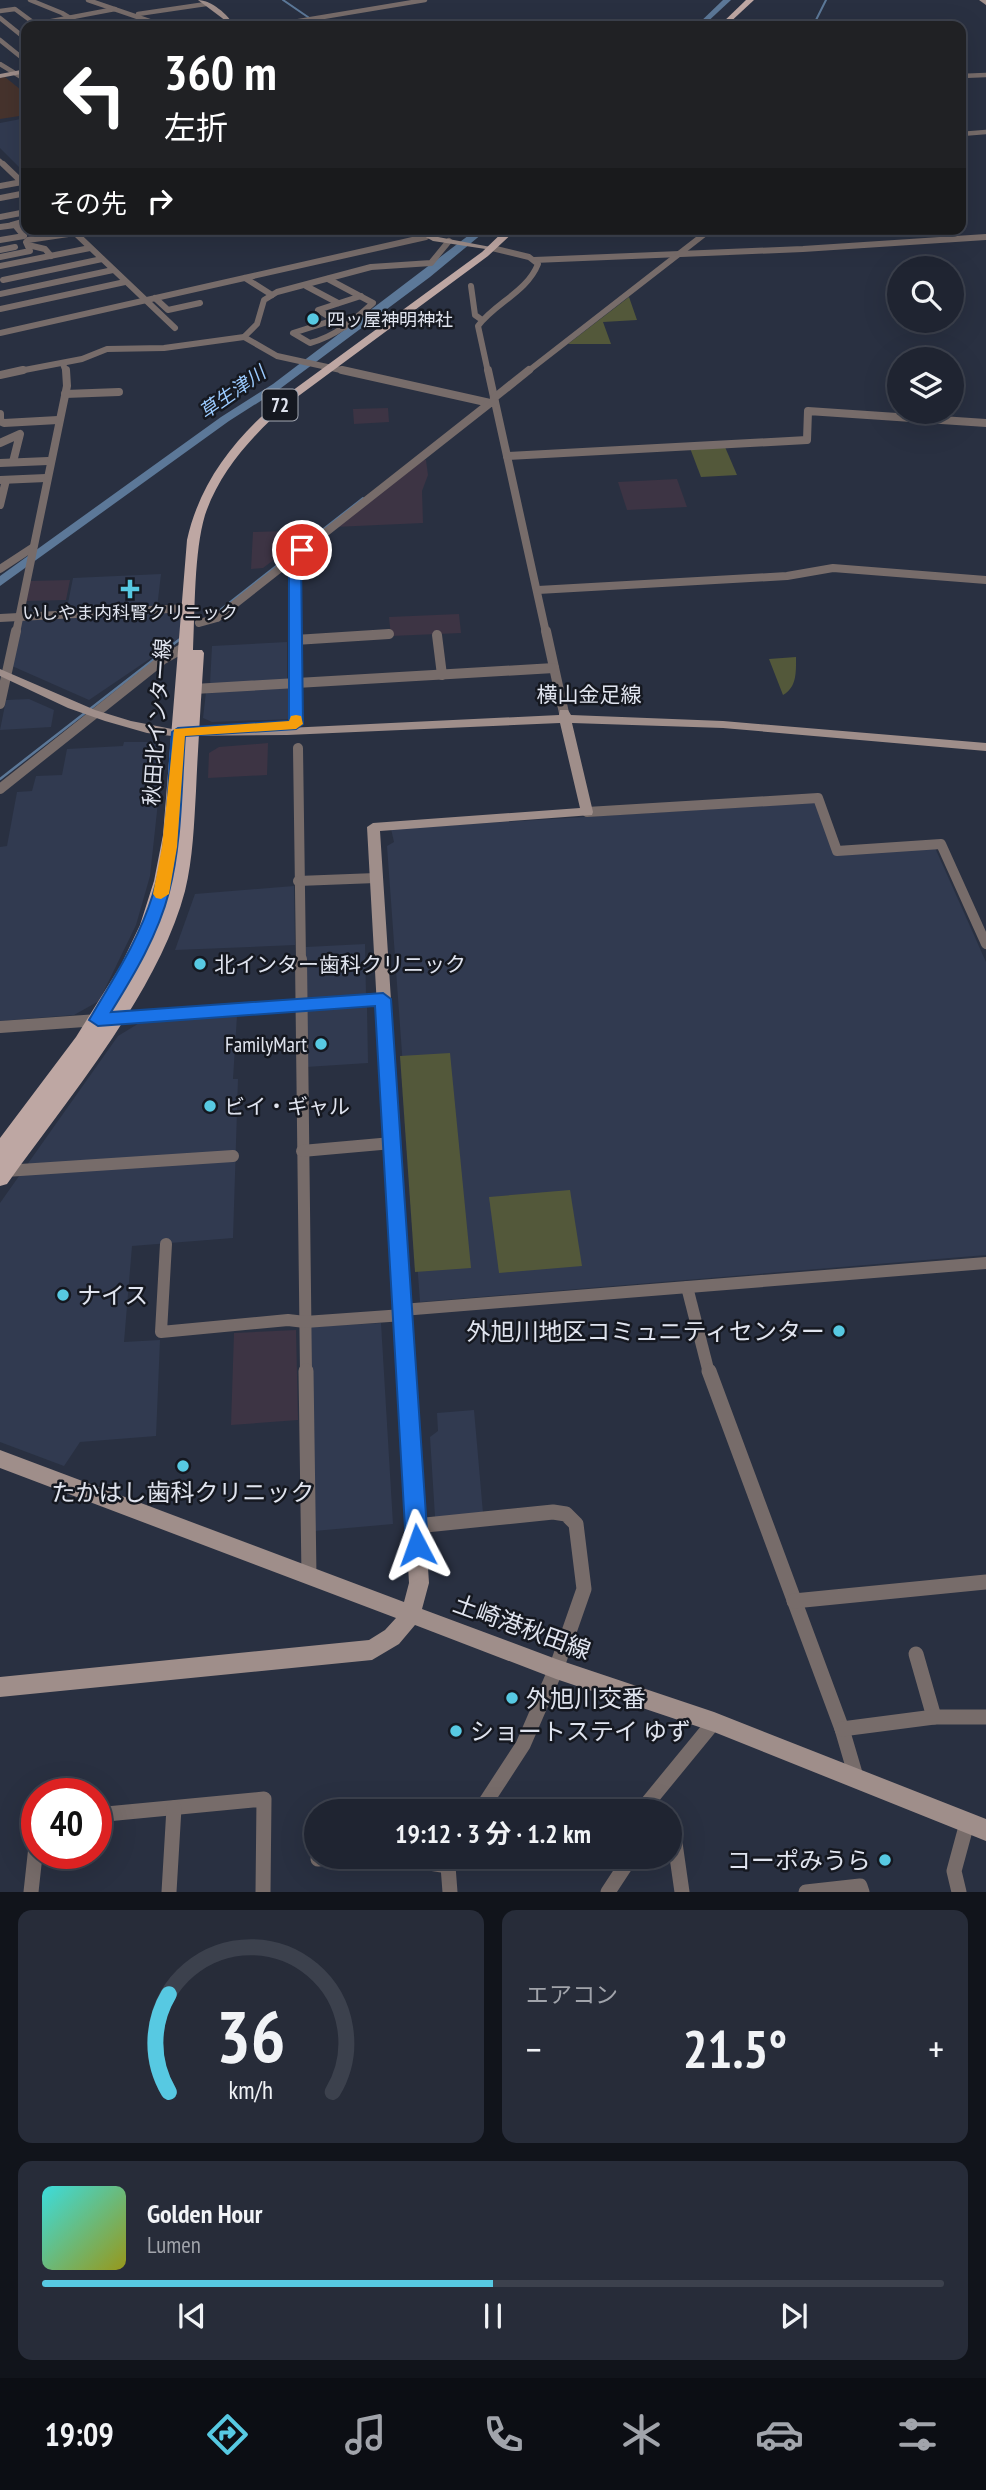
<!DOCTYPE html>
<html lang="ja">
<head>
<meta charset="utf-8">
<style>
	:root { --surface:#1f2431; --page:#272c39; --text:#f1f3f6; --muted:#a1a4ab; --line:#3c414d; --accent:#57c9e2 }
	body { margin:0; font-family:"PT Sans Narrow","Noto Sans JP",sans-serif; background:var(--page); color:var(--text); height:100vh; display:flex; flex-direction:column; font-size:26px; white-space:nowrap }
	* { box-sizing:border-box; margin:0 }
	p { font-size:23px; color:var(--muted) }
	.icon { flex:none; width:38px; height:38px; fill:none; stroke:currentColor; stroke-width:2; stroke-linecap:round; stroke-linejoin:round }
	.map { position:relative; height:1892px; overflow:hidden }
	.panel { display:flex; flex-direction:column; gap:18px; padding:18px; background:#11141b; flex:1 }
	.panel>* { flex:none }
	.banner { position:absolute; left:21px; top:21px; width:945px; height:214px; border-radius:14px; box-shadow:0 7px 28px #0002,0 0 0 2px var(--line); background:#202124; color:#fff; overflow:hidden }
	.tools { position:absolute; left:887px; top:256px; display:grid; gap:14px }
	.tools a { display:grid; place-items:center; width:77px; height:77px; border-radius:50%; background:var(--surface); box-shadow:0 7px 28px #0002,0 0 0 2px var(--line); font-size:35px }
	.speed { position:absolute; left:21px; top:1778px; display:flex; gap:14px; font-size:35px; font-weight:700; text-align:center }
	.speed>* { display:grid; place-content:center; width:91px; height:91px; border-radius:50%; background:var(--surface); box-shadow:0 7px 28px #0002,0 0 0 2px var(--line); line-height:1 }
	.speed .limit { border:10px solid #d22; background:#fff; color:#111 }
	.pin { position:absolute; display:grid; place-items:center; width:60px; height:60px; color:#fff; margin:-30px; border:4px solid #fff; border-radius:50%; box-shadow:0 2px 7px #0007 }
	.me { position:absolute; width:77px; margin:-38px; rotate:356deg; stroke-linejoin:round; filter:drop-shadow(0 0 5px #0008) }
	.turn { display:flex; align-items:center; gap:24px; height:147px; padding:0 28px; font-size:32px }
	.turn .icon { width:91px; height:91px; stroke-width:2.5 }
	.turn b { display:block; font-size:49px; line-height:60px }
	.then { display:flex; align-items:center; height:66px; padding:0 28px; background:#0003; gap:14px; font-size:26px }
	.big { font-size:52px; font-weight:700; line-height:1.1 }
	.panel .widget { flex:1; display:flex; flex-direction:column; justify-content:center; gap:10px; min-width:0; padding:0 24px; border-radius:14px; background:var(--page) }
	.panel .dial { align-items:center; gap:0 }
	.dial svg { height:182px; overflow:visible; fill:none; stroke:var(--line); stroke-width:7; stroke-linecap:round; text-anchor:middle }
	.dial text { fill:var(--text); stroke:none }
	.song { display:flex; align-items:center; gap:21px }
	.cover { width:84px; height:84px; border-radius:10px; background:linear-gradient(135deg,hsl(180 70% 55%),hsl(60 70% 35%)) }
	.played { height:7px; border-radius:4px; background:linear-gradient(90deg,var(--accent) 50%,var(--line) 50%) }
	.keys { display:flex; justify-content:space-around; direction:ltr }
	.heat { display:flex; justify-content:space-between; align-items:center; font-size:38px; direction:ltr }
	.panel .tiles { flex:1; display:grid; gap:18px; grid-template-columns:1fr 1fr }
	.widget:last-child { grid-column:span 2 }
	.trip { position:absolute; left:304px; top:1799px; width:378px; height:70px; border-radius:35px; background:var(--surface); box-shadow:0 7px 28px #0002,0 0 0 2px var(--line); font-weight:700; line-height:70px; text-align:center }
	.tab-bar { display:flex; height:112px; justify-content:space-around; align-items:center; background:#0c0e14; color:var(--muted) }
	.tab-bar .icon { width:49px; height:49px }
	.tab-bar .on { color:var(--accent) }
	.tab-bar b { font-size:32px; color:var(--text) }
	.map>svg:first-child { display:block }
	.built { fill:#313a50 }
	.industrial { fill:#3d3444 }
	.education { fill:#46332d }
	.green { fill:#53583a }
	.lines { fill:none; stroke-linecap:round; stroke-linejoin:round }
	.stream-far1 { stroke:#5c7898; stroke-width:2 }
	.stream { stroke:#5c7898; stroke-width:2.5 }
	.river { fill:#5c7898; fill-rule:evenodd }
	.street-far5 { stroke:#776c6a; stroke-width:4.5 }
	.street-far4 { stroke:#776c6a; stroke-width:6 }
	.street-far3 { stroke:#776c6a; stroke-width:8 }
	.street-far2 { stroke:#776c6a; stroke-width:10 }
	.street-far1 { stroke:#776c6a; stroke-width:12 }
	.street { stroke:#776c6a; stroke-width:15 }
	.secondary { fill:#9f8e8a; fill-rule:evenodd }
	.primary { fill:#bea7a3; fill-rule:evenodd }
	.route { fill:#1a73e8; stroke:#114b97; stroke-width:2 }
	.slow { fill:#f59e0b }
	.poi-dot { fill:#57c9e2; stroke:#151820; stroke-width:2.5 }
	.labels { text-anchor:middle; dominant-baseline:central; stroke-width:5; stroke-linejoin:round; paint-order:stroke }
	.far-poi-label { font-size:18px; fill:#e0e4ef; stroke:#151820; text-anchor:start }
	.far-water-label { font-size:19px; font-style:italic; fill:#9ccbff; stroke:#151820 }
	.shield { fill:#151820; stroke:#a3a7b1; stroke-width:2 }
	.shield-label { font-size:19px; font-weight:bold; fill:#e0e4ef }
	.street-label { font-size:21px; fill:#e0e4ef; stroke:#151820 }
	.poi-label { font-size:21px; fill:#e0e4ef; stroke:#151820; text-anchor:start }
	.near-poi-label { font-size:24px; fill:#e0e4ef; stroke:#151820; text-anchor:start }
	.near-street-label { font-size:24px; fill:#e0e4ef; stroke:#151820 }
</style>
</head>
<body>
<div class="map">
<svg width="986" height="1892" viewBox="0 0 986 1892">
	<rect width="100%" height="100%" fill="#293041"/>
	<g class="built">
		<path d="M 26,118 L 26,169 L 22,170 L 0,148 L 0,123 Z"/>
		<path d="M 161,574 L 157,608 L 66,613 L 73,578 Z"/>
		<path d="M 164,612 L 182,613 L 179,639 L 89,700 L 12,666 L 21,619 Z"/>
		<path d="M 287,642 L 287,681 L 210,684 L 212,646 Z"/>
		<path d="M 292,685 L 293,719 L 212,722 L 203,718 L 206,692 Z"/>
		<path d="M 29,699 L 54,710 L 51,727 L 0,730 L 6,700 Z"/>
		<path d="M 124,742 L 149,742 L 164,747 L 150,876 L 136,925 L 99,1001 L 74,1015 L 0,1021 L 0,847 L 7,846 L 17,792 L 32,791 L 36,776 L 62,775 L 67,749 L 123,746 Z"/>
		<path d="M 822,802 L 840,847 L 932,841 L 986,962 L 986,1255 L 420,1302 L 387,846 L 394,842 L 391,829 Z"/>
		<path d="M 294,886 L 295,945 L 175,950 L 195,894 Z"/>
		<path d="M 365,944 L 366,996 L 306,1000 L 306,947 Z"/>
		<path d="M 367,1007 L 368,1063 L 306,1067 L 306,1010 Z"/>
		<path d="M 237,1016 L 233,1079 L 238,1079 L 233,1238 L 132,1246 L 124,1342 L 160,1340 L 156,1436 L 80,1442 L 64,1466 L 0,1442 L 0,1203 L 118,1036 L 141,1022 Z"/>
		<path d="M 381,1323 L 393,1524 L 314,1531 L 310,1327 Z"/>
		<path d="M 474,1410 L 483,1513 L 435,1517 L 430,1437 L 438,1431 L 437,1413 Z"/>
	</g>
	<g class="industrial">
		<path d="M 388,408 L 389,422 L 354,424 L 353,409 Z"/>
		<path d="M 421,460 L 426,460 L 428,475 L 422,491 L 423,523 L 334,527 Z"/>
		<path d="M 677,479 L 687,507 L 627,510 L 618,482 Z"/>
		<path d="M 287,531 L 287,550 L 263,568 L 251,569 L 253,532 Z"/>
		<path d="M 70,580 L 66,600 L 26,601 L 30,581 Z"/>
		<path d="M 459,614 L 461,633 L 391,636 L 389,617 Z"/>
		<path d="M 268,743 L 267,775 L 208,778 L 209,753 L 219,747 Z"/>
		<path d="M 296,1330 L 298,1420 L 231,1425 L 234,1333 Z"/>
	</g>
	<path class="education" d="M 5,77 L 26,94 L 26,115 L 0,119 L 0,78 Z"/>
	<g class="green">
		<path d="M 629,297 L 637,320 L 603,322 L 611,344 L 568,344 Z"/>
		<path d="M 725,447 L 737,475 L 701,477 L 690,448 Z"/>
		<path d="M 796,657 C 796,672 797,687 783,695 L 769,659 Z"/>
		<path d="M 450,1053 L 471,1268 L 415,1272 L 400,1056 Z"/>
		<path d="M 570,1190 L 582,1266 L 499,1273 L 489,1197 Z"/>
	</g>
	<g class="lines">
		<g class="stream-far1">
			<path d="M 283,0 L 321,26"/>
			<path d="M 813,26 L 826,0"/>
			<path d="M 21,172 L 26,171"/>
			<path d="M 211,617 L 363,498"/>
		</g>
		<path class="stream" d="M 0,779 L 180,639"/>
		<g class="river">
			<path d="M 723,0 L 731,0 L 703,26 L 696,26 Z"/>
			<path d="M 477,229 L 488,229 L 430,277 L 281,388 L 229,421 L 0,586 L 0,576 L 221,417 L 273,384 Z"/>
		</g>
		<g class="street-far5">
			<path d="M 30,0 L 62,13 L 83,26"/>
			<path d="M 88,0 L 164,26"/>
			<path d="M 0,11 L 15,9 L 38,26"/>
			<path d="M 138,14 L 206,4"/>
			<path d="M 0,18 L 26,39"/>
			<path d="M 36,24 L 115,9"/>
			<path d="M 269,26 L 425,0"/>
			<path d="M 0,40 L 26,61"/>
			<path d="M 0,64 L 26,80"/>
			<path d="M 961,76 L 986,75"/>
			<path d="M 961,134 L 986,132"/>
			<path d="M 0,161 L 4,165"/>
		</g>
		<g class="street-far4">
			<path d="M 3,164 L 26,186"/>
			<path d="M 0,186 L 22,182"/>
			<path d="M 0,198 L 26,193"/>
			<path d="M 0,217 L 26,212"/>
			<path d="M 12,225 L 26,221"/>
			<path d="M 0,227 L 15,225 L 24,236 L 0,240"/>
			<path d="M 71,229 L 175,328"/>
			<path d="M 28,245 L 45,249 L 51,256"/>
			<path d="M 0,250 L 15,247"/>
			<path d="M 0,257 L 30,251 L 26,242 L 28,240 L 75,233"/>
			<path d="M 534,260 L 803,249 L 986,237"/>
			<path d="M 0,266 L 90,248"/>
			<path d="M 245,278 L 272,295"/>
			<path d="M 328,279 L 373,303 C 353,321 336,336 310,343 L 293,333 L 334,320 L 345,327"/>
			<path d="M 3,280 L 102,259"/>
			<path d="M 306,286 L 338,303"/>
			<path d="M 471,286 L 475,315 L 482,320"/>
			<path d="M 0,294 L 113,270"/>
			<path d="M 155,298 L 168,310 L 200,303"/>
			<path d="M 0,309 L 125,282"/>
			<path d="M 334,320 L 318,310 L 361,296"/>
			<path d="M 0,333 L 426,237"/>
			<path d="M 244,337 L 277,356 L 350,372"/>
			<path d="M 63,364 L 66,372"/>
			<path d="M 14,372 L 82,359 L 107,349 L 164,348 L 244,337 L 257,324 L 264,300 L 277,292 L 371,267 L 431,263 L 449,241"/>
			<path d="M 488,372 L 478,326 C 495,303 527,292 538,264 L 529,257 L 492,248"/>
			<path d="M 527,372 L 711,229"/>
		</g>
		<g class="street-far3">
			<path d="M 342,370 L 490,403"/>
			<path d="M 488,370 L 546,633"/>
			<path d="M 0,375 L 23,370"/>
			<path d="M 65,394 L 119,392"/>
			<path d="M 494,398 L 529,370"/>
			<path d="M 0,414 L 0,421 L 4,423 L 58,420"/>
			<path d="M 0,443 L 20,434 L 13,462"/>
			<path d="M 507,456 L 807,440 L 808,411 L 986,423"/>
			<path d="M 0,463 L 48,461"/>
			<path d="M 0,480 L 46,478"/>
			<path d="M 0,505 L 6,480"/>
			<path d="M 295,557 L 295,633"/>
			<path d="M 0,569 L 32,548"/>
			<path d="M 538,590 L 787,576 L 833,568 L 986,580"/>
			<path d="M 0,618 L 188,608"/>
			<path d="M 199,623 L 217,618 L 490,403 L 495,403"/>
			<path d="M 16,633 L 67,386 L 66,370"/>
		</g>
		<g class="street-far2">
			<path d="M 295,631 L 296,724"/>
			<path d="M 546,631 L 564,713"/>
			<path d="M 437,635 L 442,675"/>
			<path d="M 295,640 L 389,634"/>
			<path d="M 194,689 L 554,668"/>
			<path d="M 0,704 L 16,631"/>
			<path d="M 298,748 L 301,960"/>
			<path d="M 0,789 L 162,660 L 185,647"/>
			<path d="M 587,812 L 818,798 L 837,851 L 941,844 L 986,944"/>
			<path d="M 298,881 L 376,878"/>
		</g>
		<g class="street-far1">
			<path d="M 301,959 L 306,1373"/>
			<path d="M 114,1018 L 383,999"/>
			<path d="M 0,1027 L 98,1020"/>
			<path d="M 302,1151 L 392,1143"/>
			<path d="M 5,1171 L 233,1156"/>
			<path d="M 166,1244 L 161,1332 L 288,1320 L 305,1322 L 403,1315"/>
			<path d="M 687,1287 L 709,1373"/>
			<path d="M 402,1310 L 986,1263"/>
		</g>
		<g class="street">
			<path d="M 306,1371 L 309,1576"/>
			<path d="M 709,1371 L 842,1729 L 857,1780"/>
			<path d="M 416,1526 L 553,1512 L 566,1514 L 576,1524 L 584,1589 L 556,1669 L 523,1745 L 480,1811"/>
			<path d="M 794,1601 L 986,1582"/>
			<path d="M 916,1654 L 934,1717"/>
			<path d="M 842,1729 L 934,1717 L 986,1717"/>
			<path d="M 641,1811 L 714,1722"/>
			<path d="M 96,1815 L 264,1799 L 263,1892"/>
			<path d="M 670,1843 L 675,1843 L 682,1892"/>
			<path d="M 393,1857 L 448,1866"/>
			<path d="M 318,1859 L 335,1857"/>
			<path d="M 31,1892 L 37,1837"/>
			<path d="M 169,1892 L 174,1808"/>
			<path d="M 450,1892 L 448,1866 L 451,1857"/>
			<path d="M 608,1892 L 631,1857"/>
			<path d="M 806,1892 L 860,1886 L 862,1892"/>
			<path d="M 959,1892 L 954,1871 L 967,1823"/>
		</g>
		<g class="secondary">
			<path d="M 198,0 C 211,0 229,15 234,26 L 228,26 L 226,21 Z"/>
			<path d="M 979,0 L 986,0 L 986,5 Z"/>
			<path d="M 26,69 L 26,73 L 0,78 L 0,74 Z"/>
			<path d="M 411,229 L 422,229 L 438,237 L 496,248 L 492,250 L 433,241 Z"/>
			<path d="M 0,669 L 95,710 L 131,721 L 172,729 L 287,728 L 559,715 L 560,710 L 568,710 L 571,715 L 723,721 L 986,743 L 986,751 L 723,728 L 572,723 L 593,812 L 592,815 L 380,831 L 429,1583 L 422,1609 L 556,1659 L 714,1712 L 986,1819 L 986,1841 L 714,1732 L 556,1679 L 415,1625 L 399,1644 L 372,1660 L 0,1697 L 0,1677 L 369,1640 L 385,1630 L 396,1618 L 0,1468 L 0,1450 L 404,1602 L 409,1583 L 367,827 L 373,823 L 580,808 L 560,723 L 287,735 L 172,736 L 147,733 L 105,721 L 68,708 L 0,676 Z"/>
		</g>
		<g class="primary">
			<path d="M 746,0 L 754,0 L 726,26 L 719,26 Z"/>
			<path d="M 506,229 L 517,229 L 488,256 L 289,403 C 254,434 220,470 205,515 C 194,552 195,610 193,650 L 202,650 L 204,653 C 201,699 198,745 196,791 C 194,824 193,858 185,891 C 158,993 68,1098 7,1184 L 0,1186 L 0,1138 L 76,1037 L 121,965 L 140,925 L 154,881 L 163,835 L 187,540 C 200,481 236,437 281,399 L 482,252 Z"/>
		</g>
	</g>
	<path class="route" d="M 302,546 L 308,550 L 301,557 L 303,724 L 296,729 L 185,736 C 181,787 182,842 169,892 C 158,935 134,975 111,1012 L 383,993 L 391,999 L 428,1545 L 425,1553 L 417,1556 L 409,1553 L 406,1545 L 375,1006 L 98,1026 L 89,1020 C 114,977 138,942 153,894 C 169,844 167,785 172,732 L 178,728 L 289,721 L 289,556 Z"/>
	<path class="slow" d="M 296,715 L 301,716 L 303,724 L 296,729 L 185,736 L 177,847 L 169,894 L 161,899 L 156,898 L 153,894 L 162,847 L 174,729 L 289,721 L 291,716 Z"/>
	<g class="poi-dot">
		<circle cx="313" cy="319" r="7"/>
		<path d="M126.5 578.5h7v7h7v7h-7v7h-7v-7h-7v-7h7z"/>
		<circle cx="200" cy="964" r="7"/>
		<circle cx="321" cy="1044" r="7"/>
		<circle cx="210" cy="1106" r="7"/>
		<circle cx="63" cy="1295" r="7"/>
		<circle cx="839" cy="1331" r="7"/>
		<circle cx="183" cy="1466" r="7"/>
		<circle cx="512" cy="1698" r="7"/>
		<circle cx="456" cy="1731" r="7"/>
		<circle cx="885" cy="1860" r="7"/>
	</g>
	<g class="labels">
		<g class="far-poi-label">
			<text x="327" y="319">四ッ屋神明神社</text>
			<text x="130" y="612" text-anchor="middle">いしやま内科腎クリニック</text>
		</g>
		<g class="far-water-label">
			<text transform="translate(232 392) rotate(-35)">草生津川</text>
		</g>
		<rect class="shield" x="262.5" y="389.5" width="35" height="31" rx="5"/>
		<g class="shield-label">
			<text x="280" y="405">72</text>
		</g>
		<g class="street-label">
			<text x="589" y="694">横山金足線</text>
			<text transform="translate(157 722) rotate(-86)">秋田北インター線</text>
		</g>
		<g class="poi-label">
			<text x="214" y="964">北インター歯科クリニック</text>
			<text x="307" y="1044" text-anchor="end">FamilyMart</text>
			<text x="224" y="1106">ビイ・ギャル</text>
		</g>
		<g class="near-poi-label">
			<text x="77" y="1295">ナイス</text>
			<text x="825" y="1331" text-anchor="end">外旭川地区コミュニティセンター</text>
			<text x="183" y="1492" text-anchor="middle">たかはし歯科クリニック</text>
			<text x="526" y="1698">外旭川交番</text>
			<text x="470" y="1731">ショートステイ ゆず</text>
			<text x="871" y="1860" text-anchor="end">コーポみうら</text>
		</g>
		<g class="near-street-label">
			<text transform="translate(522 1627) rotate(20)">土崎港秋田線</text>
		</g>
	</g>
</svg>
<div class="tools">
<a><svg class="icon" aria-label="search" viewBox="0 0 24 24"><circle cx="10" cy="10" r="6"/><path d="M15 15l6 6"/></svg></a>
<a><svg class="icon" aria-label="layers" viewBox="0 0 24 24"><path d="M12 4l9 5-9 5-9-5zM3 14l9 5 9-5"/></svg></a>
</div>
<div class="speed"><div class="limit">40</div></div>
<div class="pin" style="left:302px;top:550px;background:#d93025"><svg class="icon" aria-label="arrive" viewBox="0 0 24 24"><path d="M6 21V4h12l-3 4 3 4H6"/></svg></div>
<svg class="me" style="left:417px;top:1545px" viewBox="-20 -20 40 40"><path d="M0-17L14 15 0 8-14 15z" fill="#1a73e8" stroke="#fff" stroke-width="4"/></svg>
<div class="trip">19:12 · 3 分 · 1.2 km</div>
<div class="banner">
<div class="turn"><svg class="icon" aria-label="left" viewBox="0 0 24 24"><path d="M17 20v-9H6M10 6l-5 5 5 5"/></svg><div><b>360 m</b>左折</div></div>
<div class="then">その先<svg class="icon" aria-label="right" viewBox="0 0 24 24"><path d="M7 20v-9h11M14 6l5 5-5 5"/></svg></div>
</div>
</div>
<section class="panel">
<div class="tiles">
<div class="widget dial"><svg viewBox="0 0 100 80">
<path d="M14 69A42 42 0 1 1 86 69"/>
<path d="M14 69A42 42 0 0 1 14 26" stroke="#57c9e2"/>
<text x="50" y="56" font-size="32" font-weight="700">36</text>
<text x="50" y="72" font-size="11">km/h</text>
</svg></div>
<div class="widget"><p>エアコン</p>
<div class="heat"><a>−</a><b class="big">21.5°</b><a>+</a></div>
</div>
<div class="widget">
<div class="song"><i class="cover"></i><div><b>Golden Hour</b><p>Lumen</p></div></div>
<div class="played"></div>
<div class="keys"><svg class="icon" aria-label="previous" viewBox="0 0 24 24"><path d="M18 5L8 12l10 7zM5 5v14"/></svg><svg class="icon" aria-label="pause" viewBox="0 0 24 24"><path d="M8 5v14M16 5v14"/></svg><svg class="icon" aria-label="next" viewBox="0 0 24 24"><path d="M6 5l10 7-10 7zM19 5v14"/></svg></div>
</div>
</div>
</section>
<nav class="tab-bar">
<b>19:09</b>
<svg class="icon on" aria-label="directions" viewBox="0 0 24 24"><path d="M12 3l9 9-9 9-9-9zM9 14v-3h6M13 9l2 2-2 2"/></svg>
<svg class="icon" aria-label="music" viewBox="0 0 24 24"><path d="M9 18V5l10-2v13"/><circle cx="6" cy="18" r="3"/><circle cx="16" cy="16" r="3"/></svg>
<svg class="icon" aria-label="phone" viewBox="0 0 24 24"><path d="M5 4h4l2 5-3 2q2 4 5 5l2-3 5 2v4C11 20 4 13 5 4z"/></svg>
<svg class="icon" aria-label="climate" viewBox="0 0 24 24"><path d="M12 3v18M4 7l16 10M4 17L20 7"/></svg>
<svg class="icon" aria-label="car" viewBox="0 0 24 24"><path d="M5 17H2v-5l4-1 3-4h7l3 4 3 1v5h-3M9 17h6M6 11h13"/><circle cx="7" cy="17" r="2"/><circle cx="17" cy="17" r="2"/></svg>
<svg class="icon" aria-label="filters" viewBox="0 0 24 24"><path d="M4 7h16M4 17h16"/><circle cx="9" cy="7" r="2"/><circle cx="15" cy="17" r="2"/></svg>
</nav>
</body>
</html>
